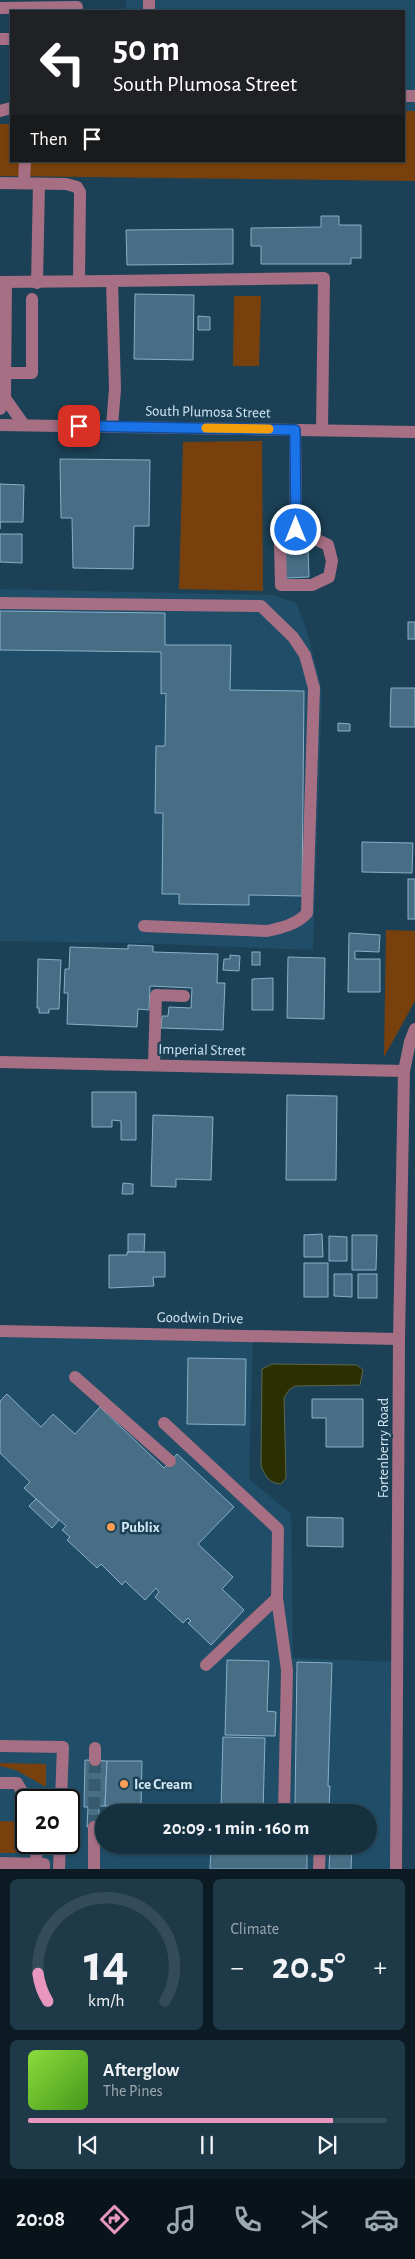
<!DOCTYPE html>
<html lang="en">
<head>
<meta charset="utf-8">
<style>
	:root { --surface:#153140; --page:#1e3947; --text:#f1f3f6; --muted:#9da9b1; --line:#344c59; --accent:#e797bd }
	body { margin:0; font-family:"Alegreya Sans",sans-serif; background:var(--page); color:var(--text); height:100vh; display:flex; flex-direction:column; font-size:19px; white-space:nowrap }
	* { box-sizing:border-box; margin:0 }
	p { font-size:16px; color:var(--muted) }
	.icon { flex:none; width:28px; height:28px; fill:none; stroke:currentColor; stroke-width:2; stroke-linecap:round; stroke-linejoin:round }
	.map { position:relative; height:1869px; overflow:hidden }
	.details { display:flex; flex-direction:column; gap:10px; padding:10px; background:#0c1b23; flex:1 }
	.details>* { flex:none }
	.hud { position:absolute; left:10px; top:10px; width:395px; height:152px; border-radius:0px; box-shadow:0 1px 4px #0004,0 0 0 1px var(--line); background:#202124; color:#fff; overflow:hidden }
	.speed { position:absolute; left:15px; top:1789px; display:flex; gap:10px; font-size:25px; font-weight:700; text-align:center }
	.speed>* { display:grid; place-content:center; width:65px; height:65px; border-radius:50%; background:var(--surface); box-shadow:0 1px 4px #0004,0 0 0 1px var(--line); line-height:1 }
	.speed .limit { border:2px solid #111; border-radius:8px; background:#fff; color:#111 }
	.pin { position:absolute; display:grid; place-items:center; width:42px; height:42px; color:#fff; margin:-21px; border-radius:10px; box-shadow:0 2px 8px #0006 }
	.me { position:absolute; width:55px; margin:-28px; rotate:0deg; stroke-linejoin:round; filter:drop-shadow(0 0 4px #0008) }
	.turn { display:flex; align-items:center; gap:18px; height:105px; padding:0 20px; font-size:22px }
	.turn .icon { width:65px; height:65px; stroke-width:2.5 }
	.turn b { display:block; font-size:35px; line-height:42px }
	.then { display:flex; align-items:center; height:48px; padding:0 20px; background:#0003; gap:10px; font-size:19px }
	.big { font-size:38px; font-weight:700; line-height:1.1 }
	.details .widget { flex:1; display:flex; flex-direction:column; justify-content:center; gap:8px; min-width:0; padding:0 18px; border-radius:8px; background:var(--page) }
	.details .dial { align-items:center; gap:0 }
	.dial svg { height:130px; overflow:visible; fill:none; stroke:var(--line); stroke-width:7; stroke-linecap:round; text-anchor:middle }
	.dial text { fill:var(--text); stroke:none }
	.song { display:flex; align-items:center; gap:15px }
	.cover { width:60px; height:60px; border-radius:8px; background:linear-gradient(135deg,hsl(90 70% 55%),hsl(100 70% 35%)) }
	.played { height:5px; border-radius:2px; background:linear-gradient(90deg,var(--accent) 85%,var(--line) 85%) }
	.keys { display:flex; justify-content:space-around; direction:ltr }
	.heat { display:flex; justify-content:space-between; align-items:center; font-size:28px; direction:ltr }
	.details .tiles { flex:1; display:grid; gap:10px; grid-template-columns:1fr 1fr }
	.widget:last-child { grid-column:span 2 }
	.trip { position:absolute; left:95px; top:1804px; width:282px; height:50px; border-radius:25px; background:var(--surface); box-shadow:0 1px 4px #0004,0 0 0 1px var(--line); font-weight:700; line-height:50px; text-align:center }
	.dock { display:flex; height:80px; justify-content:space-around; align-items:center; background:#08141a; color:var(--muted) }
	.dock .icon { width:35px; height:35px }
	.dock .active { color:var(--accent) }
	.dock b { font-size:22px; color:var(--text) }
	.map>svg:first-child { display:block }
	.built { fill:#204d67; fill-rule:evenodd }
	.green { fill:#78400c }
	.water { fill:#2a3002; stroke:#5d674b }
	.building { fill:#486e85; stroke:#87afc8 }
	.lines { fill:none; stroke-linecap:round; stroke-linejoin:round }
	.minor-tunnel { stroke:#375a6e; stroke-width:12; stroke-dasharray:12 6; stroke-linecap:butt }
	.minor { stroke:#a66f83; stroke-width:12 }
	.route-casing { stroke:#114b97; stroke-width:12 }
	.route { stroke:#1a73e8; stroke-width:9 }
	.slow { stroke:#f59e0b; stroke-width:9 }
	.poi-dot { fill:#fc9d53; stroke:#1c4156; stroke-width:2 }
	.labels { text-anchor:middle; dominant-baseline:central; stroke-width:5; stroke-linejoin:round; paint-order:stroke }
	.street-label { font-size:15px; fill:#d3e8f5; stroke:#1c4156 }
	.poi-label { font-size:15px; font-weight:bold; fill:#d3e8f5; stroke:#1c4156; text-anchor:start }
</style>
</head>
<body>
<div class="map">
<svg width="415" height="1869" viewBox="0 0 415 1869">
	<rect width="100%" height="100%" fill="#1c4156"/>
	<g class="built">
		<path d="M 126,0 L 415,0 L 415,111 L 404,111 L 404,11 L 126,11 Z"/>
		<path d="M 0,589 L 273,595 L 296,603 L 306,628 L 319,677 L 322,693 L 313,950 L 132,943 L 0,941 Z"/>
		<path d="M 0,1333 L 253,1336 L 249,1479 L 291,1514 L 293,1658 L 398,1662 L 396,1869 L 0,1869 ZM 26,1800 L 69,1800 L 69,1842 L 26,1842 ZM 104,1812 L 369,1812 L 369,1845 L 104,1845 Z"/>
	</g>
	<g class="green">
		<path d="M 404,111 L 415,111 L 415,181 L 0,176 L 0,124 L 11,124 L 11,161 L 404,161 Z"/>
		<path d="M 234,296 L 261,296 L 259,366 L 233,366 Z"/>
		<path d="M 262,441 L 263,591 L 179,589 L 183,442 Z"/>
		<path d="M 386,930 L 415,931 L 415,1001 L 384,1057 Z"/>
		<path d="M 0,1763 L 46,1764 L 46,1787 L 16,1770 L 0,1766 Z"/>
		<path d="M 0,1821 L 26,1822 L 26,1842 L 31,1843 L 31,1847 L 26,1853 L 0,1853 Z"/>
	</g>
	<path class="water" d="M 272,1364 L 357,1365 L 363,1370 L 360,1385 L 295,1386 L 289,1390 L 284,1398 L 286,1478 L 281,1484 C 269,1483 266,1477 261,1466 L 262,1369 Z"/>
	<g class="building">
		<path d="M 321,216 L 339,216 L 339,225 L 361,225 L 361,258 L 351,258 L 351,264 L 261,264 L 261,246 L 251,246 L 251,228 L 321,227 Z"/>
		<path d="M 233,229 L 233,264 L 127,265 L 126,230 Z"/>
		<path d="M 135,294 L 194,295 L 193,360 L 134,359 Z"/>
		<path d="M 198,316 L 210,317 L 210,330 L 198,330 Z"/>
		<path d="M 60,459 L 150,460 L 149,526 L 134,526 L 133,569 L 73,568 L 72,518 L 61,518 Z"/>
		<path d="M 0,484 L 24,485 L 23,522 L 0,522 L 0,529 Z"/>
		<path d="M 0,534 L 22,534 L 22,563 L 0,562 Z"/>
		<path d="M 284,549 L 308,549 L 309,577 L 285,578 Z"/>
		<path d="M 0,611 L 165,613 L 165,645 L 231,645 L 230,690 L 304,691 L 302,896 L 249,895 L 249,905 L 179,904 L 179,894 L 162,894 L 163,813 L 155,813 L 156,746 L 165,746 L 166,693 L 161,694 L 161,652 L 0,650 Z"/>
		<rect x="408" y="622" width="7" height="17"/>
		<path d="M 391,688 L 415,688 L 415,727 L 390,727 Z"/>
		<path d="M 338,723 L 350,724 L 350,731 L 338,731 Z"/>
		<path d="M 362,842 L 413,843 L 412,873 L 362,872 Z"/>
		<rect x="408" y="879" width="7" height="40"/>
		<path d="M 349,933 L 380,935 L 379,952 L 355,951 L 355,959 L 380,959 L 380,992 L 348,992 Z"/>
		<path d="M 128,945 L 153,946 L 153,952 L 218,954 L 217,983 L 225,983 L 223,1030 L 161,1028 L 162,1016 L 168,1016 L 169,1007 L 191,1008 L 192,988 L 150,986 L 149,1010 L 138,1009 L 137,1027 L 67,1024 L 68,993 L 64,993 L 65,969 L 69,969 L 70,947 L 128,949 Z"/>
		<rect x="252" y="952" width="8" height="13"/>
		<path d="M 230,955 L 240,956 L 239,971 L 223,970 L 224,959 L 230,959 Z"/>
		<path d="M 288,957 L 325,958 L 324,1019 L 287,1018 Z"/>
		<path d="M 38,959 L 61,960 L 59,1009 L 49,1009 L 49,1013 L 39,1013 L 39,1008 L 37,1008 Z"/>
		<path d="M 273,978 L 273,1010 L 252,1010 L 252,979 Z"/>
		<path d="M 92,1092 L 136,1092 L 136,1140 L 121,1140 L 121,1121 L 112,1120 L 112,1127 L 92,1127 Z"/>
		<path d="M 287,1095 L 337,1096 L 336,1180 L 286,1180 Z"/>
		<path d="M 153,1115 L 213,1117 L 211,1180 L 176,1179 L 176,1187 L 151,1186 Z"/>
		<path d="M 123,1183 L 133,1184 L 133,1194 L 122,1194 Z"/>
		<path d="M 128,1234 L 145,1234 L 144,1252 L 128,1252 Z"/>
		<path d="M 322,1234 L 323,1257 L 304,1257 L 304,1235 Z"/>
		<path d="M 352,1235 L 377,1235 L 376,1270 L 352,1270 Z"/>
		<path d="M 329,1236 L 347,1237 L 347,1261 L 329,1261 Z"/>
		<path d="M 127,1252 L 165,1252 L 165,1277 L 153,1277 L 154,1286 L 109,1288 L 109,1255 L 127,1255 Z"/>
		<rect x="304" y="1263" width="24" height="34"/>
		<path d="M 334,1274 L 352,1274 L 352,1297 L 334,1296 Z"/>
		<rect x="358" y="1274" width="19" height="24"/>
		<path d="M 188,1358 L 246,1359 L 245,1425 L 187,1424 Z"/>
		<path d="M 7,1394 L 41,1427 L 53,1414 L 75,1434 L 100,1407 L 164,1468 L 177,1454 L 234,1507 L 198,1544 L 233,1577 L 222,1589 L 244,1610 L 211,1645 L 188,1623 L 191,1621 L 188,1618 L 183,1623 L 155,1597 L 159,1592 L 156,1588 L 145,1600 L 125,1581 L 122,1585 L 101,1564 L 97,1568 L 67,1540 L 70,1537 L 62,1530 L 66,1526 L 24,1488 L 30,1482 L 0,1453 L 0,1401 Z"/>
		<path d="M 312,1399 L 363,1399 L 363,1447 L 326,1447 L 326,1418 L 312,1418 Z"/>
		<path d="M 36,1499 L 59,1520 L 52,1528 L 29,1506 Z"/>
		<path d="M 307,1517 L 343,1518 L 343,1547 L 307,1546 Z"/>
		<path d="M 227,1660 L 269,1661 L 267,1711 L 276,1712 L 275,1736 L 225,1735 Z"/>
		<path d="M 297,1662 L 332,1663 L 328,1786 L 330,1786 L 329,1807 L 295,1805 Z"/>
		<path d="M 223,1737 L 265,1738 L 263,1812 L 211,1812 L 212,1807 L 221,1808 Z"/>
		<path d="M 85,1760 L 107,1761 L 105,1806 L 99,1806 L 99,1827 L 87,1827 L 88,1807 L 84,1807 Z"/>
		<path d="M 107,1761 L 142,1761 L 141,1807 L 105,1806 Z"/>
		<path d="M 211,1845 L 307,1845 L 307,1869 L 210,1869 Z"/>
		<path d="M 330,1846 L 352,1846 L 351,1869 L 329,1869 Z"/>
	</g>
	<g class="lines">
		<path class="minor-tunnel" d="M 94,1827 L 95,1760"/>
		<g class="minor">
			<path d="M 0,8 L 77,7"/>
			<path d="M 149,11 L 149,0"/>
			<path d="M 0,39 L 11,39"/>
			<path d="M 404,96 L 415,96"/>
			<path d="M 0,111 L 11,108"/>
			<path d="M 0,183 L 66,184 L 77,187 L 80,192 L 79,281"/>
			<path d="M 24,183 L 25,161"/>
			<path d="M 0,282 L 112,281"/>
			<path d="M 37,283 L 39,184"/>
			<path d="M 5,373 L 32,373 L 32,299"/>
			<path d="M 5,398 L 6,282"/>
			<path d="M 0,409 L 5,398 L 24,425"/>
			<path d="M 0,425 L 415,432"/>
			<path d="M 112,426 L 115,389 L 112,281 L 324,278 L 322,430"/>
			<path d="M 295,430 L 296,530 L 280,544 L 281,585 L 312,585 L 329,577 L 332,561 L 328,545 L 296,530"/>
			<path d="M 0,603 L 261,606 L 293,637 L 305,655 L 314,688 L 307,913 C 298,924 281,928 267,931 L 144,926"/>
			<path d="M 0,1062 L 404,1071"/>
			<path d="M 154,1065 L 156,995 L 184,996"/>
			<path d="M 0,1331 L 399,1339"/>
			<path d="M 75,1377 L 170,1461"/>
			<path d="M 164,1423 L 278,1529 L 277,1598 L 206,1665"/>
			<path d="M 277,1598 L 287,1670 L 284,1812"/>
			<path d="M 0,1746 L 63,1747 L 61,1800"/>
			<path d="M 95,1760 L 95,1748"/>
			<path d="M 0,1783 L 17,1783 L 27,1800"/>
			<path d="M 0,1863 L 44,1864 L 44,1869"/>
			<path d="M 36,1863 L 37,1842"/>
			<path d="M 59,1869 L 60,1842"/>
			<path d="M 94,1869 L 94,1827"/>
			<path d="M 319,1869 L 320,1845"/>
			<path d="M 396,1869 L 399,1339 L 404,1071 L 410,1042 L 415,1029"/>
		</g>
	</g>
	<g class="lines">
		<defs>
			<path id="route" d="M 79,426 L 295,430 L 296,530"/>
		</defs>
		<use href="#route" class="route-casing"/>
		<use href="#route" class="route"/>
		<path class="slow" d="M 206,428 L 269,429"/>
	</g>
	<g class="poi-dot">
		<circle cx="111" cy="1527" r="5"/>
		<circle cx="124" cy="1784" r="5"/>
	</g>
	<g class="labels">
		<g class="street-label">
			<text transform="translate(208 412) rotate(1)">South Plumosa Street</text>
			<text transform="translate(202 1050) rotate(1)">Imperial Street</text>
			<text transform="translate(200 1318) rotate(1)">Goodwin Drive</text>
			<text transform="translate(383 1448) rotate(-90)">Fortenberry Road</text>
		</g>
		<g class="poi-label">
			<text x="121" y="1527">Publix</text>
			<text x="134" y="1784">Ice Cream</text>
		</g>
	</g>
</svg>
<div class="speed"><div class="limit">20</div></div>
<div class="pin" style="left:79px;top:426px;background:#d93025"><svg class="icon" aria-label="arrive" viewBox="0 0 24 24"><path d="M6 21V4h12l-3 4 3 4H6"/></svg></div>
<svg class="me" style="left:296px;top:530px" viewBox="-20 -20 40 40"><circle r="17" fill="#1a73e8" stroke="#fff" stroke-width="3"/><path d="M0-11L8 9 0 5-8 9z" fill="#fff"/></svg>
<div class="trip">20:09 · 1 min · 160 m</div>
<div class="hud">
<div class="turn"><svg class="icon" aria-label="left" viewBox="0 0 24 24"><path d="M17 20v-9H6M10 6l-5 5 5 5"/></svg><div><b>50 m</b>South Plumosa Street</div></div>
<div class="then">Then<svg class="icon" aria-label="arrive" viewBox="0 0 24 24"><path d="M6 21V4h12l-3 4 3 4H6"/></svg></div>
</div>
</div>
<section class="details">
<div class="tiles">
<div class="widget dial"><svg viewBox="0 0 100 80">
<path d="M14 69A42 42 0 1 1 86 69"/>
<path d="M14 69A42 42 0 0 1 8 52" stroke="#e797bd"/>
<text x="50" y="56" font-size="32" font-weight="700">14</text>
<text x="50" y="72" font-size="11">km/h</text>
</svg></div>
<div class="widget"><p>Climate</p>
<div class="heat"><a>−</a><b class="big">20.5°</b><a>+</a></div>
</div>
<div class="widget">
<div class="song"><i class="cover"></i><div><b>Afterglow</b><p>The Pines</p></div></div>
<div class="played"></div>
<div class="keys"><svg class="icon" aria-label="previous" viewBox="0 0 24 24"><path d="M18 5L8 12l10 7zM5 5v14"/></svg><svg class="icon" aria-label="pause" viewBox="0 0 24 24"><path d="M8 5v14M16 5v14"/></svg><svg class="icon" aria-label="next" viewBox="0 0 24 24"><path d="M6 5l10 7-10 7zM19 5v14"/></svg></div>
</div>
</div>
</section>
<nav class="dock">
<b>20:08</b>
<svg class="icon active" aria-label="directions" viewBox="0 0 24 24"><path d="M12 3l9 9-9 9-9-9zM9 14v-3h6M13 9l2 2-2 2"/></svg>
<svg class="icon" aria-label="music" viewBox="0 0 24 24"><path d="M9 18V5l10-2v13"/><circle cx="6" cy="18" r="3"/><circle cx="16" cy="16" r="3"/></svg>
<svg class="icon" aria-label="phone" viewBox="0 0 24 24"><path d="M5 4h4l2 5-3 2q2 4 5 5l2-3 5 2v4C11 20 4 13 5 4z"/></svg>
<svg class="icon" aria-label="climate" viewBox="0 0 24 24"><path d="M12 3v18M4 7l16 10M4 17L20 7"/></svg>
<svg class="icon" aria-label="car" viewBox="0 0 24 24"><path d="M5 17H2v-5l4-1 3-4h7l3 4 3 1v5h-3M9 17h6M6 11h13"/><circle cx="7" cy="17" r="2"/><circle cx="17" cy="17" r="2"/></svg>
</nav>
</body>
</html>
